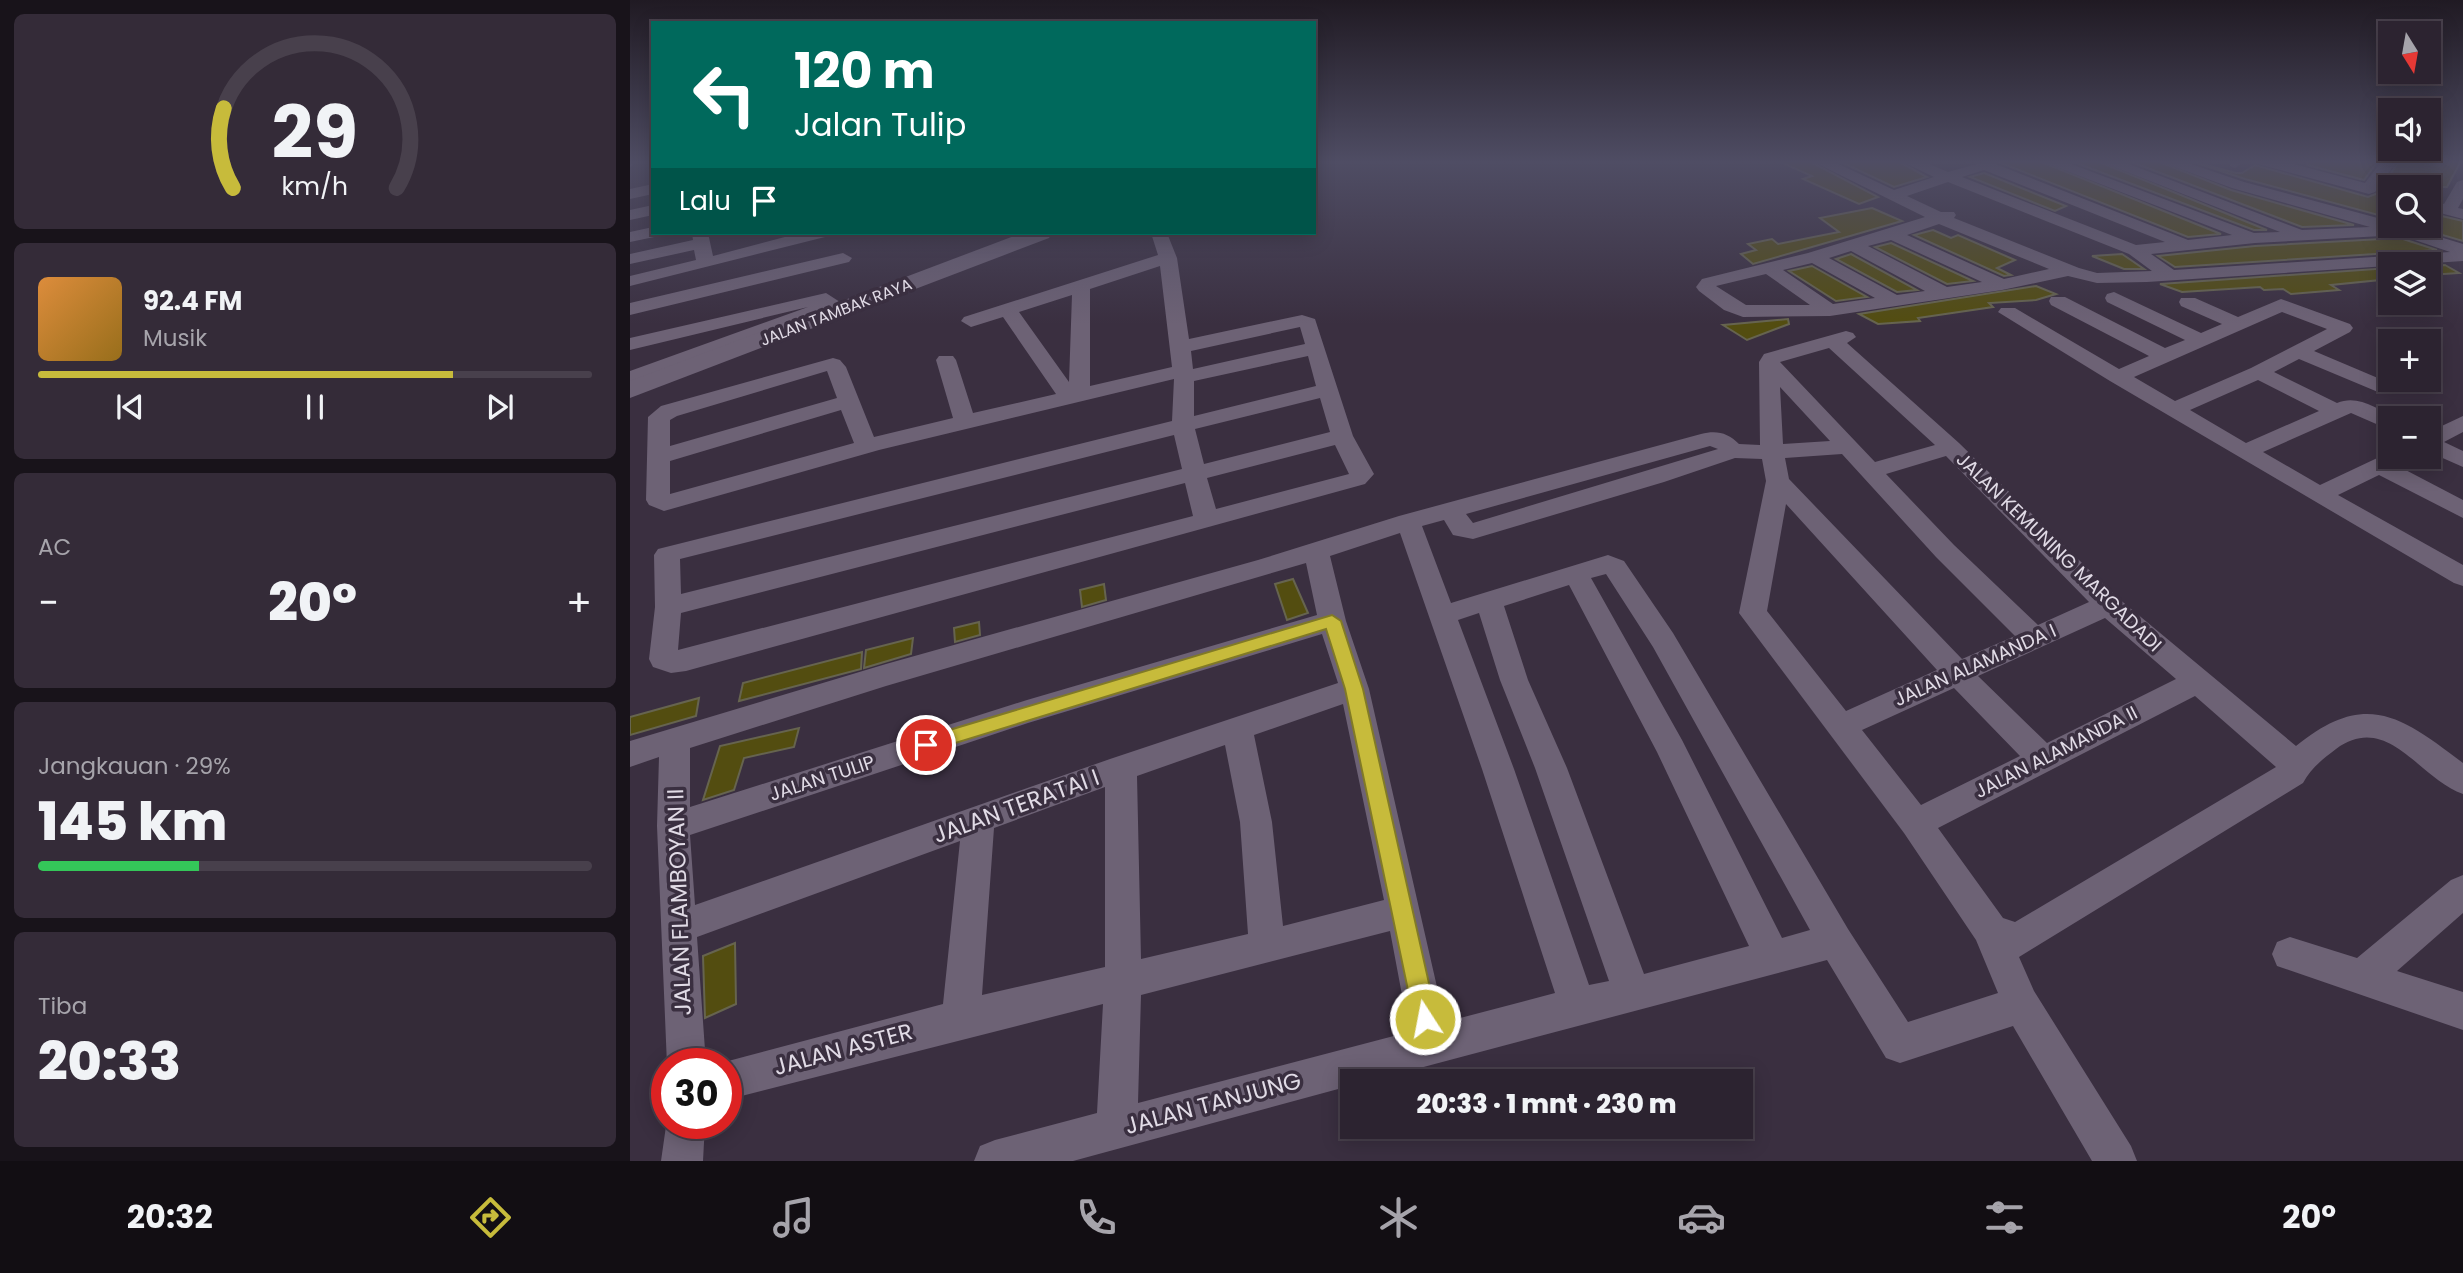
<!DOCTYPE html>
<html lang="id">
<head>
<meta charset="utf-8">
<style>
	:root { --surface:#2c2330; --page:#342b38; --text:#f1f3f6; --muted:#a6a4ab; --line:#48404c; --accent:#c7bb3b }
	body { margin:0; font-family:Poppins,sans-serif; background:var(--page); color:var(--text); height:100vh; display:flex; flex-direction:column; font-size:26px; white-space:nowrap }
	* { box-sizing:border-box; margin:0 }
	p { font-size:23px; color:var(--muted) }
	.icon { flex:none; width:38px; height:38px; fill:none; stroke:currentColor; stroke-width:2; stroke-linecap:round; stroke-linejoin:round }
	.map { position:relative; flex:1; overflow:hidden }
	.drawer { display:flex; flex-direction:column; gap:14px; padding:14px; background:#18131a; width:630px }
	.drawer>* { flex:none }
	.banner { position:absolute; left:21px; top:21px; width:665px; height:214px; border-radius:0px; box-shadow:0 4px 18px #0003,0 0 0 2px var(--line); background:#00695c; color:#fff; overflow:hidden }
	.needle { width:46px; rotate:169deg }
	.tools { position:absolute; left:1748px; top:21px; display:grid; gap:14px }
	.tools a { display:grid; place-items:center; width:63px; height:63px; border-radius:0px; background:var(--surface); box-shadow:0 4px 18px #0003,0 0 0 2px var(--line); font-size:35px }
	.speed { position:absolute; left:21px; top:1048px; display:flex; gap:14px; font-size:35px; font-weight:700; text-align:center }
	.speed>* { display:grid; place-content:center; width:91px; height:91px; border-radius:50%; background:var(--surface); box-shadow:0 4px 18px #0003,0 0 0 2px var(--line); line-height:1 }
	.speed .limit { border:10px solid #d22; background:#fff; color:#111 }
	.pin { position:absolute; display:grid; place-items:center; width:60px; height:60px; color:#fff; margin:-30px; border:4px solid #fff; border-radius:50%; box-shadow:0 2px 7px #0007 }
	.me { position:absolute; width:77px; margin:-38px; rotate:349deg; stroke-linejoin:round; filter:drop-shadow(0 0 5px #0008) }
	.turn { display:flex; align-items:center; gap:24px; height:147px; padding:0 28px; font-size:32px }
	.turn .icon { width:91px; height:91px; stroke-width:2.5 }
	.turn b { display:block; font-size:49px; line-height:60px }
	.then { display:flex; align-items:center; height:66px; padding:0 28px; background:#0003; gap:14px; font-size:26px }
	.big { font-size:52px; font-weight:800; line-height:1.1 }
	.drawer .tile { flex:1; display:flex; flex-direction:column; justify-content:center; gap:10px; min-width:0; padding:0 24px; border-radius:10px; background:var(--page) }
	.drawer .dial { align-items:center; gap:0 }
	.dial svg { height:182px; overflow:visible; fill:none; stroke:var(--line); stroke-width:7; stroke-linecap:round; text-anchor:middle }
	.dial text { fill:var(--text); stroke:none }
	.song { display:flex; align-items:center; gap:21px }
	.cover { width:84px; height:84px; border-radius:10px; background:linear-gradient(135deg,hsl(30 70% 55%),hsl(40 70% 35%)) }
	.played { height:7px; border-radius:4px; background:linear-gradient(90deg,var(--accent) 75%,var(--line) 75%) }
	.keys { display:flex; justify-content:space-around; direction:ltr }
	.heat { display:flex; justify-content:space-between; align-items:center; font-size:38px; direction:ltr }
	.charge { height:10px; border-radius:5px; background:linear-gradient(90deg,#34c759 29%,var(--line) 0) }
	.trip { position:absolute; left:710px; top:1069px; width:413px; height:70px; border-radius:0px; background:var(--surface); box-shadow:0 4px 18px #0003,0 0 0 2px var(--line); font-weight:800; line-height:70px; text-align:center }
	.menu { display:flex; height:112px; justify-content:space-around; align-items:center; background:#120e13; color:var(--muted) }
	.menu .icon { width:49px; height:49px }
	.menu .on { color:var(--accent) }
	.menu b { font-size:32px; color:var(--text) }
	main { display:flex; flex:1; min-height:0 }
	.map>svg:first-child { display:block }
	.building { fill:#534d10; stroke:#66644f; stroke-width:2 }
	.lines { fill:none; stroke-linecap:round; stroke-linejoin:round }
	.minor { fill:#6d6275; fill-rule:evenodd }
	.tertiary { fill:#6d6275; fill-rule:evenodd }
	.route { fill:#c7bb3b; stroke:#817a26; stroke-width:2 }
	.labels { text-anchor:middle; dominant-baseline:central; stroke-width:7; stroke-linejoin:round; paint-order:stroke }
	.far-street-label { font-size:16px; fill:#e1dbe6; stroke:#3a2f40 }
	.street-label { font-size:19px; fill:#e1dbe6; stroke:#3a2f40 }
	.near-street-label { font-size:23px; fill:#e1dbe6; stroke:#3a2f40 }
</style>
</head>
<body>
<main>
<section class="drawer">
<div class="tile dial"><svg viewBox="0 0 100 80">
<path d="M14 69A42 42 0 1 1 86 69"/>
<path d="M14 69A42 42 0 0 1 10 34" stroke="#c7bb3b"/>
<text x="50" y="56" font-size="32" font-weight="700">29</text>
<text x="50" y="72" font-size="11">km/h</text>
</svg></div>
<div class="tile">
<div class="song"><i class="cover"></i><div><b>92.4 FM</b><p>Musik</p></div></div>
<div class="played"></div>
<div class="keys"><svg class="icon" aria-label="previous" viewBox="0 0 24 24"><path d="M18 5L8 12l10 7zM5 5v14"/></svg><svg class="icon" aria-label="pause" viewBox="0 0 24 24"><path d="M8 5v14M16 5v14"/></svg><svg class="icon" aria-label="next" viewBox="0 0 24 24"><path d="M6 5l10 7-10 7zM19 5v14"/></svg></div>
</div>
<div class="tile"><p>AC</p>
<div class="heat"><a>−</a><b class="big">20°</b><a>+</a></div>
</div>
<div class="tile"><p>Jangkauan · 29%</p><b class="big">145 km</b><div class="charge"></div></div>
<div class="tile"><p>Tiba</p><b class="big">20:33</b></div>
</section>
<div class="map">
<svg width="1833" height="1161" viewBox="0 0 1833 1161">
	<rect width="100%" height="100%" fill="#3a2f40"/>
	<g class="building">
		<path d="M 1148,161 L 1179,161 L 1248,197 L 1229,204 L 1173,179 L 1182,176 Z"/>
		<path d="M 1209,161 L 1268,161 L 1297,177 L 1264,187 Z"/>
		<path d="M 1366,161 L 1409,161 L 1591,234 L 1558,237 Z"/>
		<path d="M 1441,161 L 1467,161 L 1637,230 L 1624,230 Z"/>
		<path d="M 1499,161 L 1527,161 L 1601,190 L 1724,225 L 1672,227 Z"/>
		<path d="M 1561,161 L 1606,173 L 1612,173 L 1625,165 L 1738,197 L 1748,193 L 1760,196 L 1760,223 L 1756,217 L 1615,179 Z"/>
		<path d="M 1678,161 L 1748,161 L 1734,180 L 1677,165 Z"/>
		<path d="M 1769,161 L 1831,161 L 1817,187 L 1752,187 Z"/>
		<path d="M 1354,173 L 1436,206 L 1425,211 L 1340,177 Z"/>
		<path d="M 1242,208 L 1272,221 L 1123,264 L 1111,254 L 1126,250 L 1118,244 L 1142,239 L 1148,244 L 1209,232 L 1190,218 Z"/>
		<path d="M 1799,213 L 1833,221 L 1833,241 L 1782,226 L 1799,226 Z"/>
		<path d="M 1303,230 L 1321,238 L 1328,235 L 1385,260 L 1367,268 L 1381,275 L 1374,276 L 1284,235 Z"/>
		<path d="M 1770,238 L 1807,250 L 1545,267 L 1528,256 L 1625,246 Z"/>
		<path d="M 1261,243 L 1343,281 L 1317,284 L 1245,247 Z"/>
		<path d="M 1221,254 L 1287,290 L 1267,292 L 1206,259 Z"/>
		<path d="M 1492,254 L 1514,269 L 1494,269 L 1462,256 Z"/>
		<path d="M 1815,265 L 1829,273 L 1799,275 L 1799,266 Z"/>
		<path d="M 1182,266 L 1237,297 L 1206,301 L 1159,271 Z"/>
		<path d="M 1760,268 L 1760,279 L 1701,285 L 1709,290 L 1661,294 L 1653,289 L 1634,290 L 1630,287 L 1552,292 L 1530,284 Z"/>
		<path d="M 1406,286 L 1426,294 L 1406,300 L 1359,303 L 1363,307 L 1288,318 L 1290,321 L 1248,324 L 1229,314 Z"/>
		<path d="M 1158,319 L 1159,324 L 1117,340 L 1093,325 Z"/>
		<path d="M 663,579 L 678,613 L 657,620 L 645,584 Z"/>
		<path d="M 474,584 L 476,600 L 452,607 L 450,590 Z"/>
		<path d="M 349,622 L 350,635 L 325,642 L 324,628 Z"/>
		<path d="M 283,638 L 281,654 L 234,668 L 236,650 Z"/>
		<path d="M 232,652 L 231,669 L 109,701 L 113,683 Z"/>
		<path d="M 69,698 L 66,716 L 0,735 L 0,717 Z"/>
		<path d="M 169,728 L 164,747 L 114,758 L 104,790 L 73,800 L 90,746 Z"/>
		<path d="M 105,943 L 106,1004 L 75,1018 L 73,956 Z"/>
	</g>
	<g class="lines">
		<g class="minor">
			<path d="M 0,161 L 9,161 L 0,167 Z"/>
			<path d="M 1182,161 L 1202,161 L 1264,190 L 1304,177 L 1271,161 L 1292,161 L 1318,172 L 1358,161 L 1558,240 L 1602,235 L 1411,161 L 1433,161 L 1624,233 L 1650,232 L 1469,161 L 1491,161 L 1672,230 L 1740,227 L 1602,188 L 1529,161 L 1552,161 L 1614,182 L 1755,220 L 1756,226 L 1774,226 L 1833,244 L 1833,261 L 1517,282 L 1467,283 L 1438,276 L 1372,290 L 1200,316 L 1113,317 L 1094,310 L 1069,291 L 1066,287 L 1072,279 L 1178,253 L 1295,217 ZM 1354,170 L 1535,242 L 1506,245 L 1332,177 ZM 1318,182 L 1499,254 L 1522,271 L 1467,273 L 1449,268 L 1324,218 L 1326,215 L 1324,212 L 1311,212 L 1277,196 ZM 1309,224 L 1419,269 L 1374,279 L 1277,235 ZM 1770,235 L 1820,252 L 1544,270 L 1521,254 L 1625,243 ZM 1261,240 L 1352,282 L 1317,287 L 1238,246 ZM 1221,251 L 1295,291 L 1267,295 L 1199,258 ZM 1182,263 L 1245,298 L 1203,304 L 1153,270 ZM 1136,274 L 1180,305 L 1116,305 L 1086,286 Z"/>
			<path d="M 1599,161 L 1615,161 L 1605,168 L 1600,166 Z"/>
			<path d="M 1626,161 L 1652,161 L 1735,183 L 1752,161 L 1767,161 L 1745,192 L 1739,194 L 1628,164 Z"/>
			<path d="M 1833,180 L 1833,199 L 1828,208 L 1833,209 L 1833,219 L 1799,210 L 1799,200 L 1814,204 L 1827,182 Z"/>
			<path d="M 23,184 L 23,194 L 0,199 L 0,189 Z"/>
			<path d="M 23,205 L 23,215 L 0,220 L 0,210 Z"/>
			<path d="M 23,227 L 23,233 L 31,233 L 29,236 L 0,242 L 0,232 Z"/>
			<path d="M 62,233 L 78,233 L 83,256 L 170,233 L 197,233 L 195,237 L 0,286 L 0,276 L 66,260 L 64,250 L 0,264 L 0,254 L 63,240 Z"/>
			<path d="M 521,233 L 537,233 L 547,258 L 559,339 L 672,315 L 685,319 L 723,436 L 744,474 L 735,484 L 56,671 L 41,673 L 23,667 L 19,659 L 25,607 L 24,555 L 28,549 L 542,421 L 544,379 L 249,450 L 34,511 L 19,505 L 16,500 L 18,417 L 31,406 L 203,358 L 210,360 L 216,367 L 244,437 L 323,418 L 306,360 L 309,356 L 323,356 L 326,360 L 343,413 L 426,394 L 373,317 L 341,327 L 331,321 L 334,317 L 528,255 ZM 530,266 L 542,367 L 460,386 L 460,289 ZM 442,295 L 439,382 L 389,312 ZM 670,327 L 675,344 L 563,369 L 561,351 ZM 678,356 L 686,386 L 564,416 L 564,381 ZM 197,371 L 207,398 L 40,446 L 40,420 L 47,416 ZM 690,398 L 700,432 L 574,464 L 565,429 ZM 211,410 L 224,443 L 40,494 L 40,461 ZM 544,435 L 552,469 L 51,594 L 50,559 ZM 705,445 L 719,474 L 586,509 L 577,478 ZM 555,483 L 563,516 L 48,650 L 51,613 Z"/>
			<path d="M 213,253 L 222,258 L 219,262 L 0,315 L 0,303 Z"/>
			<path d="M 1484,292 L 1571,333 L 1592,324 L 1551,306 L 1549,302 L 1551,298 L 1565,298 L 1608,317 L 1651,299 L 1720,324 L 1723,328 L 1720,332 L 1684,351 L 1762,384 L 1766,388 L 1762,392 L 1748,392 L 1669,359 L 1644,372 L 1707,403 C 1728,394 1747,409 1766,418 L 1760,418 L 1760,430 L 1721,413 L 1633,452 L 1690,485 L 1760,452 L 1760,457 L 1779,457 L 1768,466 L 1833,500 L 1833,518 L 1749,475 L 1708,495 L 1833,565 L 1833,586 L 1824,583 L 1480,381 L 1368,312 L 1371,308 L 1385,308 L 1489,369 L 1519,356 L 1421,305 L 1419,301 L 1421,297 L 1435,297 L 1535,348 L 1555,340 L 1477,302 L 1475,298 L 1477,294 ZM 1652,312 L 1697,329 L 1621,368 L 1545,401 L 1504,377 ZM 1628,380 L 1689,411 L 1616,443 L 1560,410 Z"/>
			<path d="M 196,293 L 210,302 L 197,313 L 0,384 L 0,371 L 178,307 L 0,350 L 0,338 Z"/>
			<path d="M 1216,331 L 1223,333 L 1226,337 L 1217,343 L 1329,443 L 1488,598 L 1666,746 C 1735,690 1770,715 1833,763 L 1833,794 C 1789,779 1758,711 1706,749 C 1693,759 1681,768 1673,783 L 1389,957 L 1404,991 L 1501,1146 L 1507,1161 L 1462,1161 L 1383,1026 L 1270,1063 L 1256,1058 L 1197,960 L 801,1065 L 738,1082 L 723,1082 L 723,1085 L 443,1161 L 344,1161 L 350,1146 L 365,1140 L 467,1113 L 473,1004 L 96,1100 L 96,1064 L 87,1064 L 313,1004 L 330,841 L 67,937 L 76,1064 L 37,1065 L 27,826 L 29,757 L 0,767 L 0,741 L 256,664 L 628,560 L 769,516 L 1071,434 C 1087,430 1098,433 1109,444 L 1130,445 L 1129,362 L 1134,354 ZM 1199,348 L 1305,445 L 1245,462 L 1150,362 ZM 1150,387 L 1200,441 L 1153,444 ZM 1080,446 L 1088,449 L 843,523 L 836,514 ZM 1212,454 L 1306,557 L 1385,636 L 1332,659 L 1159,479 L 1155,458 ZM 1316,456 L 1459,602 L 1408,625 L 1324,545 L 1256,474 ZM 1105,458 L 1132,459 L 1136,481 L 1109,613 L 1274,833 L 1346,940 L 1368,993 L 1278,1022 L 1218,929 L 1043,633 L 994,561 L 978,555 L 821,603 L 792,526 L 814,520 L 823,535 L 843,539 L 1034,482 ZM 1156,504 L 1307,670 L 1216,711 L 1137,611 ZM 770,533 L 852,769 L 925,993 L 815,1022 L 739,689 L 716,621 L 700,556 ZM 676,563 L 687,615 L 397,700 L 60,807 L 60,748 L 256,686 ZM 976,574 L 1023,647 L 1180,930 L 1152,938 L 1052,740 L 961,578 ZM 939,585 L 1027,752 L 1119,946 L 1014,974 L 937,768 L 898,680 L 874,606 ZM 849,613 L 870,680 L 905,768 L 979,981 L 959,985 L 884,769 L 828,620 ZM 1475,618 L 1546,679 L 1417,743 L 1348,676 ZM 692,634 L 708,683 L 480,759 L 65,905 L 60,835 L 398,723 ZM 1324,688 L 1390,756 L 1291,805 L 1232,730 ZM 1565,696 L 1646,767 L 1385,922 L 1373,918 L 1308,828 ZM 713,704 L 754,900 L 653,926 L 642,822 L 624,735 ZM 595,745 L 610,822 L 618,934 L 511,959 L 507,776 ZM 475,787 L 475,967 L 352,995 L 364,828 ZM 760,931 L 779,1032 L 508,1103 L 511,995 Z"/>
			<path d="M 1803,357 L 1810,359 L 1813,363 L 1810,367 L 1799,371 L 1799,358 Z"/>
			<path d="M 1833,416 L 1833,432 L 1814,442 L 1833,451 L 1833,467 L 1799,452 L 1799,432 Z"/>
			<path d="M 1833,875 L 1833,913 L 1767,971 L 1833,992 L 1833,1030 L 1647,966 L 1642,954 L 1647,942 L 1660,937 L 1727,958 L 1821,880 Z"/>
			<path d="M 37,1119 L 37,1124 L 75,1124 L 73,1161 L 31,1161 Z"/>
		</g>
		<path class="tertiary" d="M 392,233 L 422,233 L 419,238 L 0,398 L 0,381 Z"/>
	</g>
	<linearGradient id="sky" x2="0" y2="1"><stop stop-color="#201a23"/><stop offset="0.5" stop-color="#4f4d64"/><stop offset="1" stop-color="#4f4d64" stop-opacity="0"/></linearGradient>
	<rect width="1833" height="324" fill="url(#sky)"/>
	<path class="route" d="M 702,615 L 711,621 L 733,689 L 807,1019 L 804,1027 L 795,1031 L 787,1027 L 784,1019 L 715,689 L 696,629 L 296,752 L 289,750 L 287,745 L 289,739 L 296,737 Z"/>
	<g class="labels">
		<g class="far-street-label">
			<text transform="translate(206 312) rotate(-21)">JALAN TAMBAK RAYA</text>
		</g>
		<g class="street-label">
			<text transform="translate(1429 552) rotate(44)">JALAN KEMUNING MARGADADI</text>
			<text transform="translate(1345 665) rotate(-24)">JALAN ALAMANDA I</text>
			<text transform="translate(1426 752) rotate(-27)">JALAN ALAMANDA II</text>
			<text transform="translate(192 778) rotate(-18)">JALAN TULIP</text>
		</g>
		<g class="near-street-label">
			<text transform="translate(386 806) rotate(-20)">JALAN TERATAI I</text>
			<text transform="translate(49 902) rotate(-92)">JALAN FLAMBOYAN II</text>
			<text transform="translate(213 1049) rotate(-15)">JALAN ASTER</text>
			<text transform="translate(583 1103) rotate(-15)">JALAN TANJUNG</text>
		</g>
	</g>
</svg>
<div class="tools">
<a><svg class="needle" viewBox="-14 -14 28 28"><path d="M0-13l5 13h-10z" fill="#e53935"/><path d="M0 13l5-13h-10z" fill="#a6a4ab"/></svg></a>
<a><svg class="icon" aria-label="sound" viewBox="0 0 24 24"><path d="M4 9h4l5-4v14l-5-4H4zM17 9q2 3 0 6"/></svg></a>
<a><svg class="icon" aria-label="search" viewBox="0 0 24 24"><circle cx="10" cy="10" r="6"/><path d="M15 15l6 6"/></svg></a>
<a><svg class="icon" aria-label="layers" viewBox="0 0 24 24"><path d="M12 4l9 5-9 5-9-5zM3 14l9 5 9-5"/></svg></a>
<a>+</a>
<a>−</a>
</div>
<div class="speed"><div class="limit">30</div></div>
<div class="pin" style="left:296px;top:745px;background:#d93025"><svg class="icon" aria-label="arrive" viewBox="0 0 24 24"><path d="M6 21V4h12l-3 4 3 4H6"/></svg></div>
<svg class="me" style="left:795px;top:1019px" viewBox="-20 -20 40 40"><circle r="17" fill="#c7bb3b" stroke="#fff" stroke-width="3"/><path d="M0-11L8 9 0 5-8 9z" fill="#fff"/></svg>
<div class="trip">20:33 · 1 mnt · 230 m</div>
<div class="banner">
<div class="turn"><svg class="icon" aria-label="left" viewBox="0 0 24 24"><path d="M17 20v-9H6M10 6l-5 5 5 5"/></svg><div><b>120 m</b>Jalan Tulip</div></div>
<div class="then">Lalu<svg class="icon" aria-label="arrive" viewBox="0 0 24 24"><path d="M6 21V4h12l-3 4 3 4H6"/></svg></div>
</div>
</div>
</main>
<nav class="menu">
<b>20:32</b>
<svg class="icon on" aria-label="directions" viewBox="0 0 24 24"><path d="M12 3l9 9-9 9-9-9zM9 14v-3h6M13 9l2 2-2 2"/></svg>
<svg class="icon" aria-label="music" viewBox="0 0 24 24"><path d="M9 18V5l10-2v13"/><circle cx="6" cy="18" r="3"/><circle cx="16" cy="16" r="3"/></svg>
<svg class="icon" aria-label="phone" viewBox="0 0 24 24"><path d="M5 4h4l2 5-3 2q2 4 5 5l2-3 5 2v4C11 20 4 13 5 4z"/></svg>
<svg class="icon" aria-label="climate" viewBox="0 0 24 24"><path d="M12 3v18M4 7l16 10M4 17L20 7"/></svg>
<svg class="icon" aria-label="car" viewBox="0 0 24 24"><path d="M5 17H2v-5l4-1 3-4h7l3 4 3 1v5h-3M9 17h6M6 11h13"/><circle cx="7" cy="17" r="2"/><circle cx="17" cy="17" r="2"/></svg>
<svg class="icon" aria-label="filters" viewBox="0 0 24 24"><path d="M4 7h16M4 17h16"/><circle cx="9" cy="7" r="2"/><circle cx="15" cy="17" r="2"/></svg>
<b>20°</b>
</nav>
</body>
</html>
